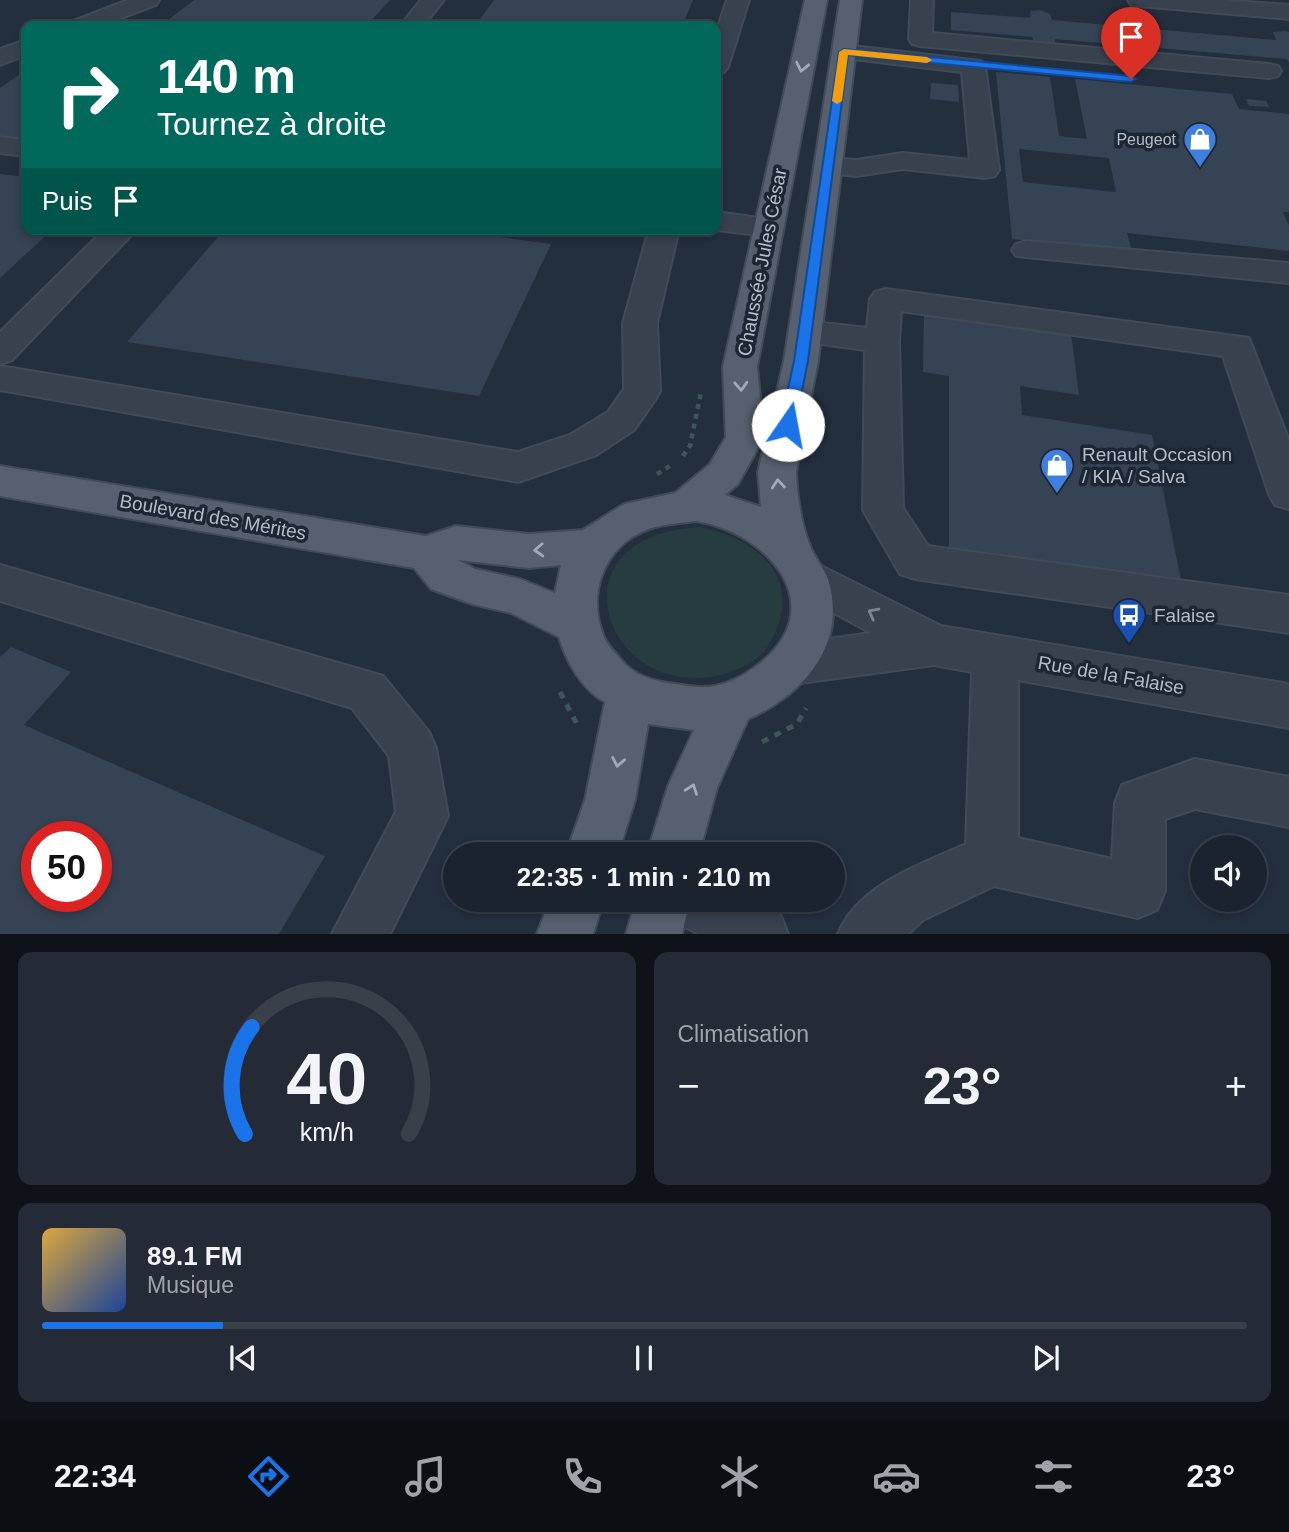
<!DOCTYPE html>
<html lang="fr">
<head>
<meta charset="utf-8">
<style>
	:root { --surface:#1b232e; --page:#242b36; --text:#f1f3f6; --muted:#a0a4aa; --line:#39404a; --accent:#1a73e8 }
	body { margin:0; font-family:Arial,sans-serif; background:var(--page); color:var(--text); height:100vh; display:flex; flex-direction:column; font-size:26px; white-space:nowrap }
	* { box-sizing:border-box; margin:0 }
	p { font-size:23px; color:var(--muted) }
	.icon { flex:none; width:38px; height:38px; fill:none; stroke:currentColor; stroke-width:2; stroke-linecap:round; stroke-linejoin:round }
	.map { position:relative; height:934px; overflow:hidden }
	.panel { display:flex; flex-direction:column; gap:18px; padding:18px; background:#0f1319; flex:1 }
	.panel>* { flex:none }
	.top-card { position:absolute; left:21px; top:21px; width:700px; height:214px; border-radius:14px; box-shadow:0 4px 10px #0003,0 0 0 2px var(--line); background:#00695c; color:#fff; overflow:hidden }
	.controls { position:absolute; left:1190px; top:835px; display:grid; gap:14px }
	.controls a { display:grid; place-items:center; width:77px; height:77px; border-radius:50%; background:var(--surface); box-shadow:0 4px 10px #0003,0 0 0 2px var(--line); font-size:35px }
	.speed { position:absolute; left:21px; top:821px; display:flex; gap:14px; font-size:35px; font-weight:700; text-align:center }
	.speed>* { display:grid; place-content:center; width:91px; height:91px; border-radius:50%; background:var(--surface); box-shadow:0 4px 10px #0003,0 0 0 2px var(--line); line-height:1 }
	.speed .limit { border:10px solid #d22; background:#fff; color:#111 }
	.pin { position:absolute; display:grid; place-items:center; width:60px; height:60px; color:#fff; margin:-72px -30px; border-radius:50% 50% 50% 0; rotate:-45deg; box-shadow:0 0 7px #0007 }
	.pin .icon { rotate:45deg }
	.me { position:absolute; width:77px; margin:-38px; rotate:12deg; stroke-linejoin:round; filter:drop-shadow(0 0 5px #0008) }
	.turn { display:flex; align-items:center; gap:24px; height:147px; padding:0 21px; font-size:32px }
	.turn .icon { width:91px; height:91px; stroke-width:2.5 }
	.turn b { display:block; font-size:49px; line-height:60px }
	.then { display:flex; align-items:center; height:66px; padding:0 21px; background:#0003; gap:14px; font-size:26px }
	.big { font-size:52px; font-weight:700; line-height:1.1 }
	.panel .widget { flex:1; display:flex; flex-direction:column; justify-content:center; gap:10px; min-width:0; padding:0 24px; border-radius:14px; background:var(--page) }
	.panel .dial { align-items:center; gap:0 }
	.dial svg { height:182px; overflow:visible; fill:none; stroke:var(--line); stroke-width:7; stroke-linecap:round; text-anchor:middle }
	.dial text { fill:var(--text); stroke:none }
	.song { display:flex; align-items:center; gap:21px }
	.cover { width:84px; height:84px; border-radius:10px; background:linear-gradient(135deg,hsl(40 70% 55%),hsl(220 70% 35%)) }
	.played { height:7px; border-radius:4px; background:linear-gradient(90deg,var(--accent) 15%,var(--line) 15%) }
	.keys { display:flex; justify-content:space-around; direction:ltr }
	.heat { display:flex; justify-content:space-between; align-items:center; font-size:38px; direction:ltr }
	.panel .tiles { flex:1; display:grid; gap:18px; grid-template-columns:1fr 1fr }
	.widget:last-child { grid-column:span 2 }
	.trip { position:absolute; left:443px; top:842px; width:402px; height:70px; border-radius:35px; background:var(--surface); box-shadow:0 4px 10px #0003,0 0 0 2px var(--line); font-weight:700; line-height:70px; text-align:center }
	.tab-bar { display:flex; height:112px; justify-content:space-around; align-items:center; background:#0b0e12; color:var(--muted) }
	.tab-bar .icon { width:49px; height:49px }
	.tab-bar .selected { color:var(--accent) }
	.tab-bar b { font-size:32px; color:var(--text) }
	.map>svg:first-child { display:block }
	.green { fill:#263c3f }
	.building { fill:#364354; fill-rule:evenodd }
	.lines { fill:none; stroke-linecap:round; stroke-linejoin:round }
	.minor-casing { stroke:#414a57; stroke-width:4 }
	.major-casing { stroke:#414a57; stroke-width:4 }
	.path-far1 { stroke:#3f5557; stroke-width:4.5; stroke-dasharray:5 5; stroke-linecap:butt }
	.path { stroke:#3f5557; stroke-width:5; stroke-dasharray:7 7; stroke-linecap:butt }
	.minor { fill:#38414e; fill-rule:evenodd }
	.major { fill:#56606e; fill-rule:evenodd }
	.oneway { stroke:#a1aab7 }
	.oneway2 { stroke:#7c8592 }
	.route { fill:#1a73e8; stroke:#114b97; stroke-width:2 }
	.slow { fill:#f59e0b }
	.labels { text-anchor:middle; dominant-baseline:central; stroke-width:7; stroke-linejoin:round; paint-order:stroke }
	.far-poi-label { font-size:16px; fill:#b4bcc9; stroke:#1d2633; text-anchor:end }
	.street-label { font-size:19px; fill:#b4bcc9; stroke:#1d2633 }
	.poi-label { font-size:19px; fill:#b4bcc9; stroke:#1d2633; text-anchor:start }
</style>
</head>
<body>
<div class="map">
<svg width="1289" height="934" viewBox="0 0 1289 934">
	<rect width="100%" height="100%" fill="#242f3e"/>
	<path class="green" d="M 700,527 C 762,539 807,584 768,646 C 759,661 740,669 724,674 C 605,706 545,535 700,527 Z"/>
	<g class="building">
		<path d="M 194,0 L 390,0 L 366,26 L 160,26 Z"/>
		<path d="M 494,0 L 693,0 L 682,26 L 475,26 Z"/>
		<path d="M 1039,10 L 1050,14 L 1052,20 L 1276,40 L 1273,32 L 1286,31 L 1289,32 L 1289,63 L 1287,59 L 1055,39 L 1055,45 L 1035,44 L 1032,37 L 951,30 L 951,12 L 1030,18 L 1031,11 Z"/>
		<path d="M 26,70 L 26,139 L 0,135 L 0,88 Z"/>
		<path d="M 996,72 L 1050,77 L 1059,136 L 1087,139 L 1075,79 L 1232,94 L 1239,109 L 1289,114 L 1289,212 L 1283,212 L 1289,226 L 1289,251 L 1127,233 L 1132,252 L 1012,239 ZM 1019,149 L 1109,158 L 1116,192 L 1023,182 Z"/>
		<path d="M 931,83 L 958,85 L 959,102 L 930,99 Z"/>
		<path d="M 1246,99 L 1266,101 L 1269,107 L 1249,106 Z"/>
		<path d="M 0,174 L 26,177 L 26,229 L 53,229 L 0,278 Z"/>
		<path d="M 225,229 L 440,229 L 551,244 L 479,396 L 127,342 Z"/>
		<path d="M 924,314 L 1071,334 L 1079,395 L 1020,386 L 1022,415 L 1152,435 L 1184,595 L 949,554 L 949,376 L 923,372 Z"/>
		<path d="M 11,647 L 71,672 L 24,725 L 325,856 L 279,934 L 0,934 L 0,657 ZM 37,836 L 96,836 L 96,896 L 37,896 Z"/>
	</g>
	<g class="lines">
		<defs>
			<g id="minor">
				<path d="M 128,0 L 159,0 L 156,5 L 100,26 L 70,26 L 73,21 Z"/>
				<path d="M 421,0 L 444,0 L 423,26 L 400,26 Z"/>
				<path d="M 727,0 L 749,0 L 728,67 L 724,72 L 716,74 L 716,33 Z"/>
				<path d="M 911,0 L 933,0 L 932,33 L 1269,64 L 1278,66 L 1281,71 L 1278,76 L 1269,78 L 920,46 L 912,44 L 909,39 Z"/>
				<path d="M 1128,0 L 1221,0 L 1289,5 L 1289,19 L 1139,6 L 1131,5 Z"/>
				<path d="M 26,40 L 26,55 L 0,65 L 0,49 Z"/>
				<path d="M 844,45 L 981,61 L 985,66 L 999,170 L 995,176 L 985,178 L 903,169 L 856,176 L 818,172 L 814,166 L 818,160 L 828,158 L 856,160 L 903,153 L 970,160 L 962,72 L 836,57 L 832,52 L 836,47 Z"/>
				<path d="M 0,137 L 26,140 L 26,156 L 0,153 Z"/>
				<path d="M 716,212 L 779,221 L 783,227 L 779,233 L 768,236 L 716,230 L 714,229 L 716,229 Z"/>
				<path d="M 105,229 L 137,229 L 12,360 L 0,364 L 0,332 Z"/>
				<path d="M 649,229 L 679,229 L 657,323 L 660,391 L 655,400 L 634,430 L 596,455 L 518,482 L 0,390 L 0,366 L 518,452 L 570,435 L 608,412 L 624,389 L 623,323 Z"/>
				<path d="M 1027,241 L 1289,263 L 1289,283 L 1016,256 L 1012,250 L 1016,244 Z"/>
				<path d="M 886,289 L 1249,338 L 1289,441 L 1289,509 L 1275,505 L 1269,494 L 1223,356 L 901,311 L 899,341 L 903,508 L 928,546 L 1289,595 L 1289,633 L 915,579 L 900,574 L 863,510 L 865,350 L 793,340 L 788,332 L 793,324 L 805,321 L 867,328 L 870,299 L 875,292 Z"/>
				<path d="M 805,558 L 941,626 L 1289,684 L 1289,728 L 1018,680 L 1018,838 L 1112,859 L 1115,803 L 1122,785 L 1195,759 L 1289,777 L 1289,827 L 1195,809 L 1165,819 L 1165,891 L 1157,910 L 1138,918 L 994,886 L 923,920 L 908,934 L 838,934 C 859,884 920,865 966,844 L 972,672 L 934,665 L 793,684 L 777,678 L 770,664 L 777,650 L 793,644 L 871,633 L 790,589 L 784,576 L 790,563 Z"/>
				<path d="M 0,565 L 383,676 L 429,732 L 436,748 L 448,816 L 390,934 L 332,934 L 396,812 L 389,756 L 352,708 L 0,601 Z"/>
				<path d="M 661,900 L 747,900 L 780,914 L 788,934 L 699,934 L 669,919 Z"/>
			</g>
			<g id="major">
				<path d="M 805,0 L 827,0 L 757,367 L 764,437 L 738,484 L 725,495 L 761,507 L 758,472 L 784,361 L 840,0 L 862,0 L 818,361 L 796,472 C 797,496 801,524 810,546 C 814,558 824,567 828,579 C 848,644 804,694 748,719 L 717,788 L 699,854 L 647,854 L 668,786 L 694,730 L 648,724 L 635,800 L 618,854 L 566,854 L 585,800 L 605,702 C 582,690 566,661 559,637 L 511,613 L 472,604 L 431,589 L 414,568 L 0,496 L 0,466 L 426,536 L 456,526 L 529,534 L 583,530 L 624,504 L 675,493 L 710,464 L 726,437 L 723,367 ZM 696,521 C 771,533 834,610 755,667 C 739,679 722,687 702,687 C 693,687 684,685 675,684 C 657,682 635,676 623,662 C 617,654 607,646 604,637 C 586,594 604,545 649,529 C 663,524 681,523 696,521 ZM 458,560 L 529,568 L 561,565 L 555,593 L 520,579 L 475,569 Z"/>
				<path d="M 550,900 L 604,900 L 593,934 L 537,934 Z"/>
				<path d="M 636,900 L 690,900 L 682,934 L 626,934 Z"/>
			</g>
		</defs>
		<use href="#minor" class="minor-casing"/>
		<use href="#major" class="major-casing"/>
		<g class="path-far1">
			<path d="M 683,456 L 690,446 L 701,392"/>
			<path d="M 657,474 L 673,464"/>
		</g>
		<g class="path">
			<path d="M 560,692 L 579,728"/>
			<path d="M 762,742 L 797,724 L 806,708"/>
		</g>
		<use href="#minor" class="minor"/>
		<use href="#major" class="major"/>
	</g>
	<defs><path id="oneway-chevron" d="M-2-3.5L2.5 0L-2 3.5" fill="none" stroke-width="1.6" stroke-linecap="round" stroke-linejoin="round" transform="scale(1.75)"/></defs>
	<g class="oneway">
		<use href="#oneway-chevron" transform="translate(802 67) rotate(102)"/>
		<use href="#oneway-chevron" transform="translate(741 386) rotate(87)"/>
		<use href="#oneway-chevron" transform="translate(778 484) rotate(-95)"/>
		<use href="#oneway-chevron" transform="translate(539 550) rotate(177)"/>
		<use href="#oneway-chevron" transform="translate(618 762) rotate(101)"/>
		<use href="#oneway-chevron" transform="translate(692 789) rotate(-70)"/>
	</g>
	<use class="oneway2" href="#oneway-chevron" transform="translate(873 613) rotate(-152)"/>
	<path class="route" d="M 844,49 L 1131,76 L 1136,79 L 1131,82 L 848,55 L 808,361 L 795,425 L 788,430 L 780,425 L 794,361 L 839,52 Z"/>
	<path class="slow" d="M 844,49 L 927,57 L 932,60 L 927,63 L 848,55 L 842,101 L 837,104 L 832,101 L 839,52 Z"/>
	<defs>
		<symbol id="shop-pin" viewBox="-11 -11 22 30"><path d="M0 17L-7.5 6A9.5 9.5 0 1 1 7.5 6Z" fill="#3f7fe0" stroke="#1d2633"/><path d="M-5-2.5h2.3a2.7 3.5 0 0 1 5.4 0H5L5.5 6h-11ZM-1.5-2.5h3a1.5 2.3 0 0 0-3 0Z" fill="#fff"/></symbol>
		<symbol id="bus-pin" viewBox="-11 -11 22 30"><path d="M0 17L-7.5 6A9.5 9.5 0 1 1 7.5 6Z" fill="#1a4fb4" stroke="#1d2633"/><path d="M-5-6H5V4H4V6H2V4H-2V6H-4V4H-5ZM-3.5-4V0h7V-4ZM-3.5 1.2v1.5H-2V1.2ZM2 1.2v1.5H3.5V1.2Z" fill="#fff"/></symbol>
	</defs>
	<g fill-rule="evenodd">
		<use href="#shop-pin" x="1181" y="120" width="38" height="52"/>
		<use href="#shop-pin" x="1038" y="446" width="38" height="52"/>
		<use href="#bus-pin" x="1110" y="596" width="38" height="52"/>
	</g>
	<g class="labels">
		<g class="far-poi-label">
			<text x="1176" y="139">Peugeot</text>
		</g>
		<g class="street-label">
			<text transform="translate(762 262) rotate(-79)">Chaussée Jules César</text>
			<text transform="translate(213 517) rotate(10)">Boulevard des Mérites</text>
			<text transform="translate(1111 675) rotate(10)">Rue de la Falaise</text>
		</g>
		<g class="poi-label">
			<text x="1082" y="454">Renault Occasion<tspan x="1082" dy="22">/ KIA / Salva</tspan></text>
			<text x="1154" y="615">Falaise</text>
		</g>
	</g>
</svg>
<div class="controls">
<a><svg class="icon" aria-label="sound" viewBox="0 0 24 24"><path d="M4 9h4l5-4v14l-5-4H4zM17 9q2 3 0 6"/></svg></a>
</div>
<div class="speed"><div class="limit">50</div></div>
<div class="pin" style="left:1131px;top:79px;background:#d93025"><svg class="icon" aria-label="arrive" viewBox="0 0 24 24"><path d="M6 21V4h12l-3 4 3 4H6"/></svg></div>
<svg class="me" style="left:788px;top:425px" viewBox="-20 -20 40 40"><circle r="19" fill="#fff"/><path d="M0-13L10 11 0 6-10 11z" fill="#1a73e8"/></svg>
<div class="trip">22:35 · 1 min · 210 m</div>
<div class="top-card">
<div class="turn"><svg class="icon" aria-label="right" viewBox="0 0 24 24"><path d="M7 20v-9h11M14 6l5 5-5 5"/></svg><div><b>140 m</b>Tournez à droite</div></div>
<div class="then">Puis<svg class="icon" aria-label="arrive" viewBox="0 0 24 24"><path d="M6 21V4h12l-3 4 3 4H6"/></svg></div>
</div>
</div>
<section class="panel">
<div class="tiles">
<div class="widget dial"><svg viewBox="0 0 100 80">
<path d="M14 69A42 42 0 1 1 86 69"/>
<path d="M14 69A42 42 0 0 1 17 22" stroke="#1a73e8"/>
<text x="50" y="56" font-size="32" font-weight="700">40</text>
<text x="50" y="72" font-size="11">km/h</text>
</svg></div>
<div class="widget"><p>Climatisation</p>
<div class="heat"><a>−</a><b class="big">23°</b><a>+</a></div>
</div>
<div class="widget">
<div class="song"><i class="cover"></i><div><b>89.1 FM</b><p>Musique</p></div></div>
<div class="played"></div>
<div class="keys"><svg class="icon" aria-label="previous" viewBox="0 0 24 24"><path d="M18 5L8 12l10 7zM5 5v14"/></svg><svg class="icon" aria-label="pause" viewBox="0 0 24 24"><path d="M8 5v14M16 5v14"/></svg><svg class="icon" aria-label="next" viewBox="0 0 24 24"><path d="M6 5l10 7-10 7zM19 5v14"/></svg></div>
</div>
</div>
</section>
<nav class="tab-bar">
<b>22:34</b>
<svg class="icon selected" aria-label="directions" viewBox="0 0 24 24"><path d="M12 3l9 9-9 9-9-9zM9 14v-3h6M13 9l2 2-2 2"/></svg>
<svg class="icon" aria-label="music" viewBox="0 0 24 24"><path d="M9 18V5l10-2v13"/><circle cx="6" cy="18" r="3"/><circle cx="16" cy="16" r="3"/></svg>
<svg class="icon" aria-label="phone" viewBox="0 0 24 24"><path d="M5 4h4l2 5-3 2q2 4 5 5l2-3 5 2v4C11 20 4 13 5 4z"/></svg>
<svg class="icon" aria-label="climate" viewBox="0 0 24 24"><path d="M12 3v18M4 7l16 10M4 17L20 7"/></svg>
<svg class="icon" aria-label="car" viewBox="0 0 24 24"><path d="M5 17H2v-5l4-1 3-4h7l3 4 3 1v5h-3M9 17h6M6 11h13"/><circle cx="7" cy="17" r="2"/><circle cx="17" cy="17" r="2"/></svg>
<svg class="icon" aria-label="filters" viewBox="0 0 24 24"><path d="M4 7h16M4 17h16"/><circle cx="9" cy="7" r="2"/><circle cx="15" cy="17" r="2"/></svg>
<b>23°</b>
</nav>
</body>
</html>
